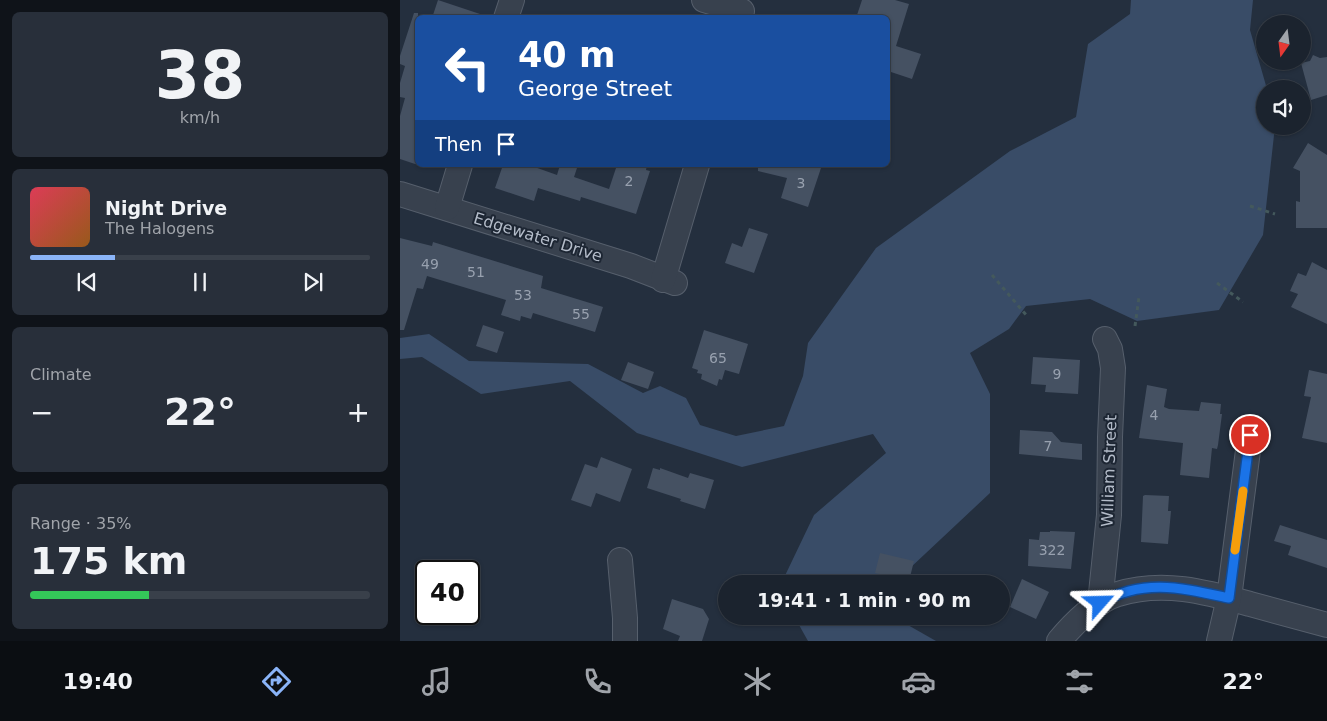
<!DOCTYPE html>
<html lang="en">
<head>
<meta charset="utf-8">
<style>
	:root { --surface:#1b232e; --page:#282f3a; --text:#f1f3f6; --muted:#a0a4aa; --line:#39404a; --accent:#8ab4f8 }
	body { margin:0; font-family:"DejaVu Sans",sans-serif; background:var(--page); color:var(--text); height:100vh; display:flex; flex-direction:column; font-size:19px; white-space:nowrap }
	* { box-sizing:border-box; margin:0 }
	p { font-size:16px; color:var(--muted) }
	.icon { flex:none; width:28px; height:28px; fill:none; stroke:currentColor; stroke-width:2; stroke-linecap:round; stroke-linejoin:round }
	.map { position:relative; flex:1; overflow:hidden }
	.drawer { display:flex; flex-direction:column; gap:12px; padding:12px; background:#0f1319; width:400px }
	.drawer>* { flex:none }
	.guide { position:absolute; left:15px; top:15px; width:475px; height:152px; border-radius:8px; box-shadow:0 1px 4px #0004,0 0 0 1px var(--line); background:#1a4fa0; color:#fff; overflow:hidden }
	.needle { width:32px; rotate:194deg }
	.buttons { position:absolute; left:856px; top:15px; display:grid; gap:10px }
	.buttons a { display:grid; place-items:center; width:55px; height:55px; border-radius:50%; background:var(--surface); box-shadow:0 1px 4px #0004,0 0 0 1px var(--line); font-size:25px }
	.speed { position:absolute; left:15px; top:560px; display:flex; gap:10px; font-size:25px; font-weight:700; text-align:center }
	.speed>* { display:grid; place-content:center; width:65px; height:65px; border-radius:50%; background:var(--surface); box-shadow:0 1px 4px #0004,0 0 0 1px var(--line); line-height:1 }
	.speed .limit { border:2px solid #111; border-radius:8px; background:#fff; color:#111 }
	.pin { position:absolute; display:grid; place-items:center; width:42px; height:42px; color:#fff; margin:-21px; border:2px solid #fff; border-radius:50%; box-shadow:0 1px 5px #0007 }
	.me { position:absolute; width:55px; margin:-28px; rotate:65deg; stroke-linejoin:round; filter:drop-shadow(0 0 4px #0008) }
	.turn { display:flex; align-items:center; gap:18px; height:105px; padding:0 20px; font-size:22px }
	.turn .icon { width:65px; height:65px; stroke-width:2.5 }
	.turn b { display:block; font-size:35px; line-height:42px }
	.then { display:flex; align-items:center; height:48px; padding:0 20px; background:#0003; gap:10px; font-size:19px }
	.big { font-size:38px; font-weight:800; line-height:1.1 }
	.drawer .widget { flex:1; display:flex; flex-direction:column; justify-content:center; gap:8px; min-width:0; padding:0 18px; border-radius:8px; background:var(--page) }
	.drawer .dial { align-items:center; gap:0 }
	.dial b { font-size:65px; line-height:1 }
	.song { display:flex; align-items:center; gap:15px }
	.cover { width:60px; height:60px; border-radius:8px; background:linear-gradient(135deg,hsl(350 70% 55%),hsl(30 70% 35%)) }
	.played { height:5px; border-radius:2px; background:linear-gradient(90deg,var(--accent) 25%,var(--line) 25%) }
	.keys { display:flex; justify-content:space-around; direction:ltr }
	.heat { display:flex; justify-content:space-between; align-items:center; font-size:28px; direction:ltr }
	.charge { height:8px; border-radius:4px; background:linear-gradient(90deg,#34c759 35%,var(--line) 0) }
	.trip { position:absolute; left:318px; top:575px; width:292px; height:50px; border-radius:25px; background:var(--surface); box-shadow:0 1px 4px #0004,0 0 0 1px var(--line); font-weight:800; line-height:50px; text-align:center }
	.dock { display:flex; height:80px; justify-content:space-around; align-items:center; background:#0b0e12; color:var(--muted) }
	.dock .icon { width:35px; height:35px }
	.dock .active { color:var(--accent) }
	.dock b { font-size:22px; color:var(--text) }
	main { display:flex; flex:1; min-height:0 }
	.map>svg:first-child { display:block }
	.water { fill:#394c67 }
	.building { fill:#455162 }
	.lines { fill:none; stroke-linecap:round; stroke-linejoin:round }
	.minor-casing { stroke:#565f6c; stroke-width:26 }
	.path { stroke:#44595c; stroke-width:3; stroke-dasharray:4 4; stroke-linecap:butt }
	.minor { stroke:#38414e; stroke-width:24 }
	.route-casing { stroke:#114b97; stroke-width:12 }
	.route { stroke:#1a73e8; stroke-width:9 }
	.slow { stroke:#f59e0b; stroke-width:9 }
	.labels { text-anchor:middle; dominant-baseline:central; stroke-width:4; stroke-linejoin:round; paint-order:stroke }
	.number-label { font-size:14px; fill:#98a1af }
	.street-label { font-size:16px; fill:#b4bcc9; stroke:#1d2633 }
</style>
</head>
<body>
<main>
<section class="drawer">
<div class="widget dial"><b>38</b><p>km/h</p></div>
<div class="widget">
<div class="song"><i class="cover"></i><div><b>Night Drive</b><p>The Halogens</p></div></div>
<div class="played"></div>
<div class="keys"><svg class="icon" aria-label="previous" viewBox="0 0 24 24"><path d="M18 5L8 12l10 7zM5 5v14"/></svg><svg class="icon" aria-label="pause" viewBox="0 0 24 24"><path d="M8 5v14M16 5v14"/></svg><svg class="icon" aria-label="next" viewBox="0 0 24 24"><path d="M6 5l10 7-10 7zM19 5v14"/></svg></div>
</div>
<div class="widget"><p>Climate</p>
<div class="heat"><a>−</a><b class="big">22°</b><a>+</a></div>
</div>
<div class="widget"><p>Range · 35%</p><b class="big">175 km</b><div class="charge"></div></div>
</section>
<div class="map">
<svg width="927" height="641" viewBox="0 0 927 641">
	<rect width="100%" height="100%" fill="#242f3e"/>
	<g class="water">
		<path d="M 731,0 L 853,0 L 850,30 L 867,89 L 865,89 L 865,126 L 875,126 L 863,235 L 819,310 L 737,321 L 690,299 L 626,306 L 609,329 L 570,353 L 590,394 L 590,493 L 493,584 L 381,584 L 414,515 L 486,453 L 473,434 L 342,467 L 237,433 L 170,381 L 81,394 L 22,357 L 0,359 L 0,338 L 29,334 L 69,361 L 188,364 L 243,393 L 260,386 L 286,398 L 300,425 L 336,436 L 384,426 L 403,376 L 408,343 L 476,248 L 610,151 L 676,117 L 688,44 L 730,14 Z"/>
		<path d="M 394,616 L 492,616 L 536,641 L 408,641 Z"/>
	</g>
	<g class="building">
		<path d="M 38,0 L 83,15 L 83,18 L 32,18 Z"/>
		<path d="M 462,0 L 495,0 L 509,4 L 496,46 L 521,54 L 512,79 L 488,71 L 488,18 L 456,18 Z"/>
		<path d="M 14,13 L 18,13 L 18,165 L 0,159 L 0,116 L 5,98 L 0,97 L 0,83 L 5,66 L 0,64 L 0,56 Z"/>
		<path d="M 913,55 L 920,58 L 927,57 L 927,95 L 911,100 L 901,63 L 910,61 Z"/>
		<path d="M 908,143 L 927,155 L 927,228 L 896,228 L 896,201 L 900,202 L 900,171 L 893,168 Z"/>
		<path d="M 103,165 L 129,165 L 157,175 L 160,165 L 178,165 L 174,177 L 209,189 L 217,165 L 247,165 L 246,170 L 250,171 L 236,214 L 181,197 L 180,201 L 138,188 L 134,201 L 95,188 Z"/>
		<path d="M 358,165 L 422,165 L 408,207 L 381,198 L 387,178 L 358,171 Z"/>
		<path d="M 349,228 L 368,234 L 354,273 L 325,263 L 332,243 L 342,247 Z"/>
		<path d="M 0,238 L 32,246 L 33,242 L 143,276 L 141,288 L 203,307 L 195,332 L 133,313 L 131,319 L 121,316 L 120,321 L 101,315 L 106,300 L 27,276 L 23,289 L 17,288 L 4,330 L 0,330 Z"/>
		<path d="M 912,262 L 927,270 L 927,324 L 891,307 L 898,294 L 890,291 L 898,273 L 906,276 Z"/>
		<path d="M 83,325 L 104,332 L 97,353 L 76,346 Z"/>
		<path d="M 304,330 L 348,344 L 339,374 L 325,370 L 322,380 L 319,379 L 317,386 L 301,379 L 302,374 L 297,373 L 298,370 L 292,368 Z"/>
		<path d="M 633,357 L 680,360 L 678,394 L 645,392 L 646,385 L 631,384 Z"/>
		<path d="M 228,362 L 254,372 L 248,389 L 221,380 Z"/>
		<path d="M 909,370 L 927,374 L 927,443 L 902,438 L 911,397 L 904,396 Z"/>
		<path d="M 747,385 L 767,389 L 764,407 L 769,409 L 799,411 L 801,402 L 821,404 L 820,414 L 822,414 L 818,445 L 817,449 L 812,448 L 809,478 L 780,475 L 783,443 L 739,438 Z"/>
		<path d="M 620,430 L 652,432 L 661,442 L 682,444 L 682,460 L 619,454 Z"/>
		<path d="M 201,457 L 232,469 L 220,502 L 196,493 L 191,507 L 171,500 L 185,464 L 197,468 Z"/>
		<path d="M 253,468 L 260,470 L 260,468 L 288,478 L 290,473 L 314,480 L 305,509 L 280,501 L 281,499 L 247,488 Z"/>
		<path d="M 745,495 L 769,496 L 768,511 L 771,511 L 768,544 L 741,542 L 743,496 Z"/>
		<path d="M 880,525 L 927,540 L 927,568 L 888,555 L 891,546 L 874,541 Z"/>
		<path d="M 650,531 L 675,532 L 671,569 L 628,566 L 629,539 L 639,540 L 640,532 L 650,532 Z"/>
		<path d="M 480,553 L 514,561 L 509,581 L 475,573 Z"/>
		<path d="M 622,579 L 649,592 L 636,619 L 610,607 Z"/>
		<path d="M 272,599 L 303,609 L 309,619 L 302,641 L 278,641 L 280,636 L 263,629 Z"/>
	</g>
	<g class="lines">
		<defs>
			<g id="minor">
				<path d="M 304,0 L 342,11"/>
				<path d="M 106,18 L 112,0"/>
				<path d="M 0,194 L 231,266 L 275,283"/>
				<path d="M 47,208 L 60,165"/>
				<path d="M 263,280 L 297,165"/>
				<path d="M 220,560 L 225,618 L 225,641"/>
				<path d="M 700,603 L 709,515 L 710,437 L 713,368 L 710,349 L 705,339"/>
				<path d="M 659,641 C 673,624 697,600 718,594 C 763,580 806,592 850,604 C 875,611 901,618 927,625"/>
				<path d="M 819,641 L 829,598 L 850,435"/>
			</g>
		</defs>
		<use href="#minor" class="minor-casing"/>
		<g class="path">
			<path d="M 850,206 L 875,214"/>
			<path d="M 592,275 L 627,316"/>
			<path d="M 817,283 L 843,302"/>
			<path d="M 735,326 L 739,297"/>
			<path d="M 358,619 L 362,616"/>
		</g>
		<use href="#minor" class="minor"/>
	</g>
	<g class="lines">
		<defs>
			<path id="route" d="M 700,603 C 744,578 782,588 829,598 L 850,435"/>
		</defs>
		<use href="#route" class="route-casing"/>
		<use href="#route" class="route"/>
		<path class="slow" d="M 835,550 L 843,491"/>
	</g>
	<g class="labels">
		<g class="number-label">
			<text x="229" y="181">2</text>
			<text x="401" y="183">3</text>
			<text x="30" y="264">49</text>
			<text x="76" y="272">51</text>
			<text x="123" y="295">53</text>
			<text x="181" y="314">55</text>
			<text x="318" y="358">65</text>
			<text x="657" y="374">9</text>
			<text x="754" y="415">4</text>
			<text x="648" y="446">7</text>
			<text x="652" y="550">322</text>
		</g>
		<g class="street-label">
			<text transform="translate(138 237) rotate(17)">Edgewater Drive</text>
			<text transform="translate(709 471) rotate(-88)">William Street</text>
		</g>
	</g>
</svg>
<div class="buttons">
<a><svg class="needle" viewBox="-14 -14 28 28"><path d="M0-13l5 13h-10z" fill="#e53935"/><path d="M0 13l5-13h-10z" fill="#a0a4aa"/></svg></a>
<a><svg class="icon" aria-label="sound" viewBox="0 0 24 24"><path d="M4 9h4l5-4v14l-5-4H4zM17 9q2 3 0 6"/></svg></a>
</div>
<div class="speed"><div class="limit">40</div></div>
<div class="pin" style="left:850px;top:435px;background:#d93025"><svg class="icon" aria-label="arrive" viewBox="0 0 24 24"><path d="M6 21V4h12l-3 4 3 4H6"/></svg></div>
<svg class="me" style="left:700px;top:603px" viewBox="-20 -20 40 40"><path d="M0-17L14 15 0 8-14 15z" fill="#1a73e8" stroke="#fff" stroke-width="4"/></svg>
<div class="trip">19:41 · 1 min · 90 m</div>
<div class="guide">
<div class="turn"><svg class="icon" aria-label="left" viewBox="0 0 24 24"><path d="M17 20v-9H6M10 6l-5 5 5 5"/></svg><div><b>40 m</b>George Street</div></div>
<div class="then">Then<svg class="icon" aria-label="arrive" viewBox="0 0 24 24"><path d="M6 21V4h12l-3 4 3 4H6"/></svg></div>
</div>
</div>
</main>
<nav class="dock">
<b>19:40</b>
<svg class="icon active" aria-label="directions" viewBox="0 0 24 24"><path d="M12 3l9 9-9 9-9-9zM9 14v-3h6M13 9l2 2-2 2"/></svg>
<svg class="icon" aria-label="music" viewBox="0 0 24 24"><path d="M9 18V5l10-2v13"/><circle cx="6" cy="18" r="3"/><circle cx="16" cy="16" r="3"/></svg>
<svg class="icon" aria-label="phone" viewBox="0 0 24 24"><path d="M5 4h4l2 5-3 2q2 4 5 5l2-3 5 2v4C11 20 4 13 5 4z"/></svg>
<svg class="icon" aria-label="climate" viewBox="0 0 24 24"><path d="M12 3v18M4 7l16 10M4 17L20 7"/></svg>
<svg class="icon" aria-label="car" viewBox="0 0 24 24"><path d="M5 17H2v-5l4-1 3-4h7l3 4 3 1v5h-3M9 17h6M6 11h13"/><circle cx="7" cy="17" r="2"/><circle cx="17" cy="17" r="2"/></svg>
<svg class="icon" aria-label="filters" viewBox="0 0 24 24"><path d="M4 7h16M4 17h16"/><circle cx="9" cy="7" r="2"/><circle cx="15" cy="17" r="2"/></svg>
<b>22°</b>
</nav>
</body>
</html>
